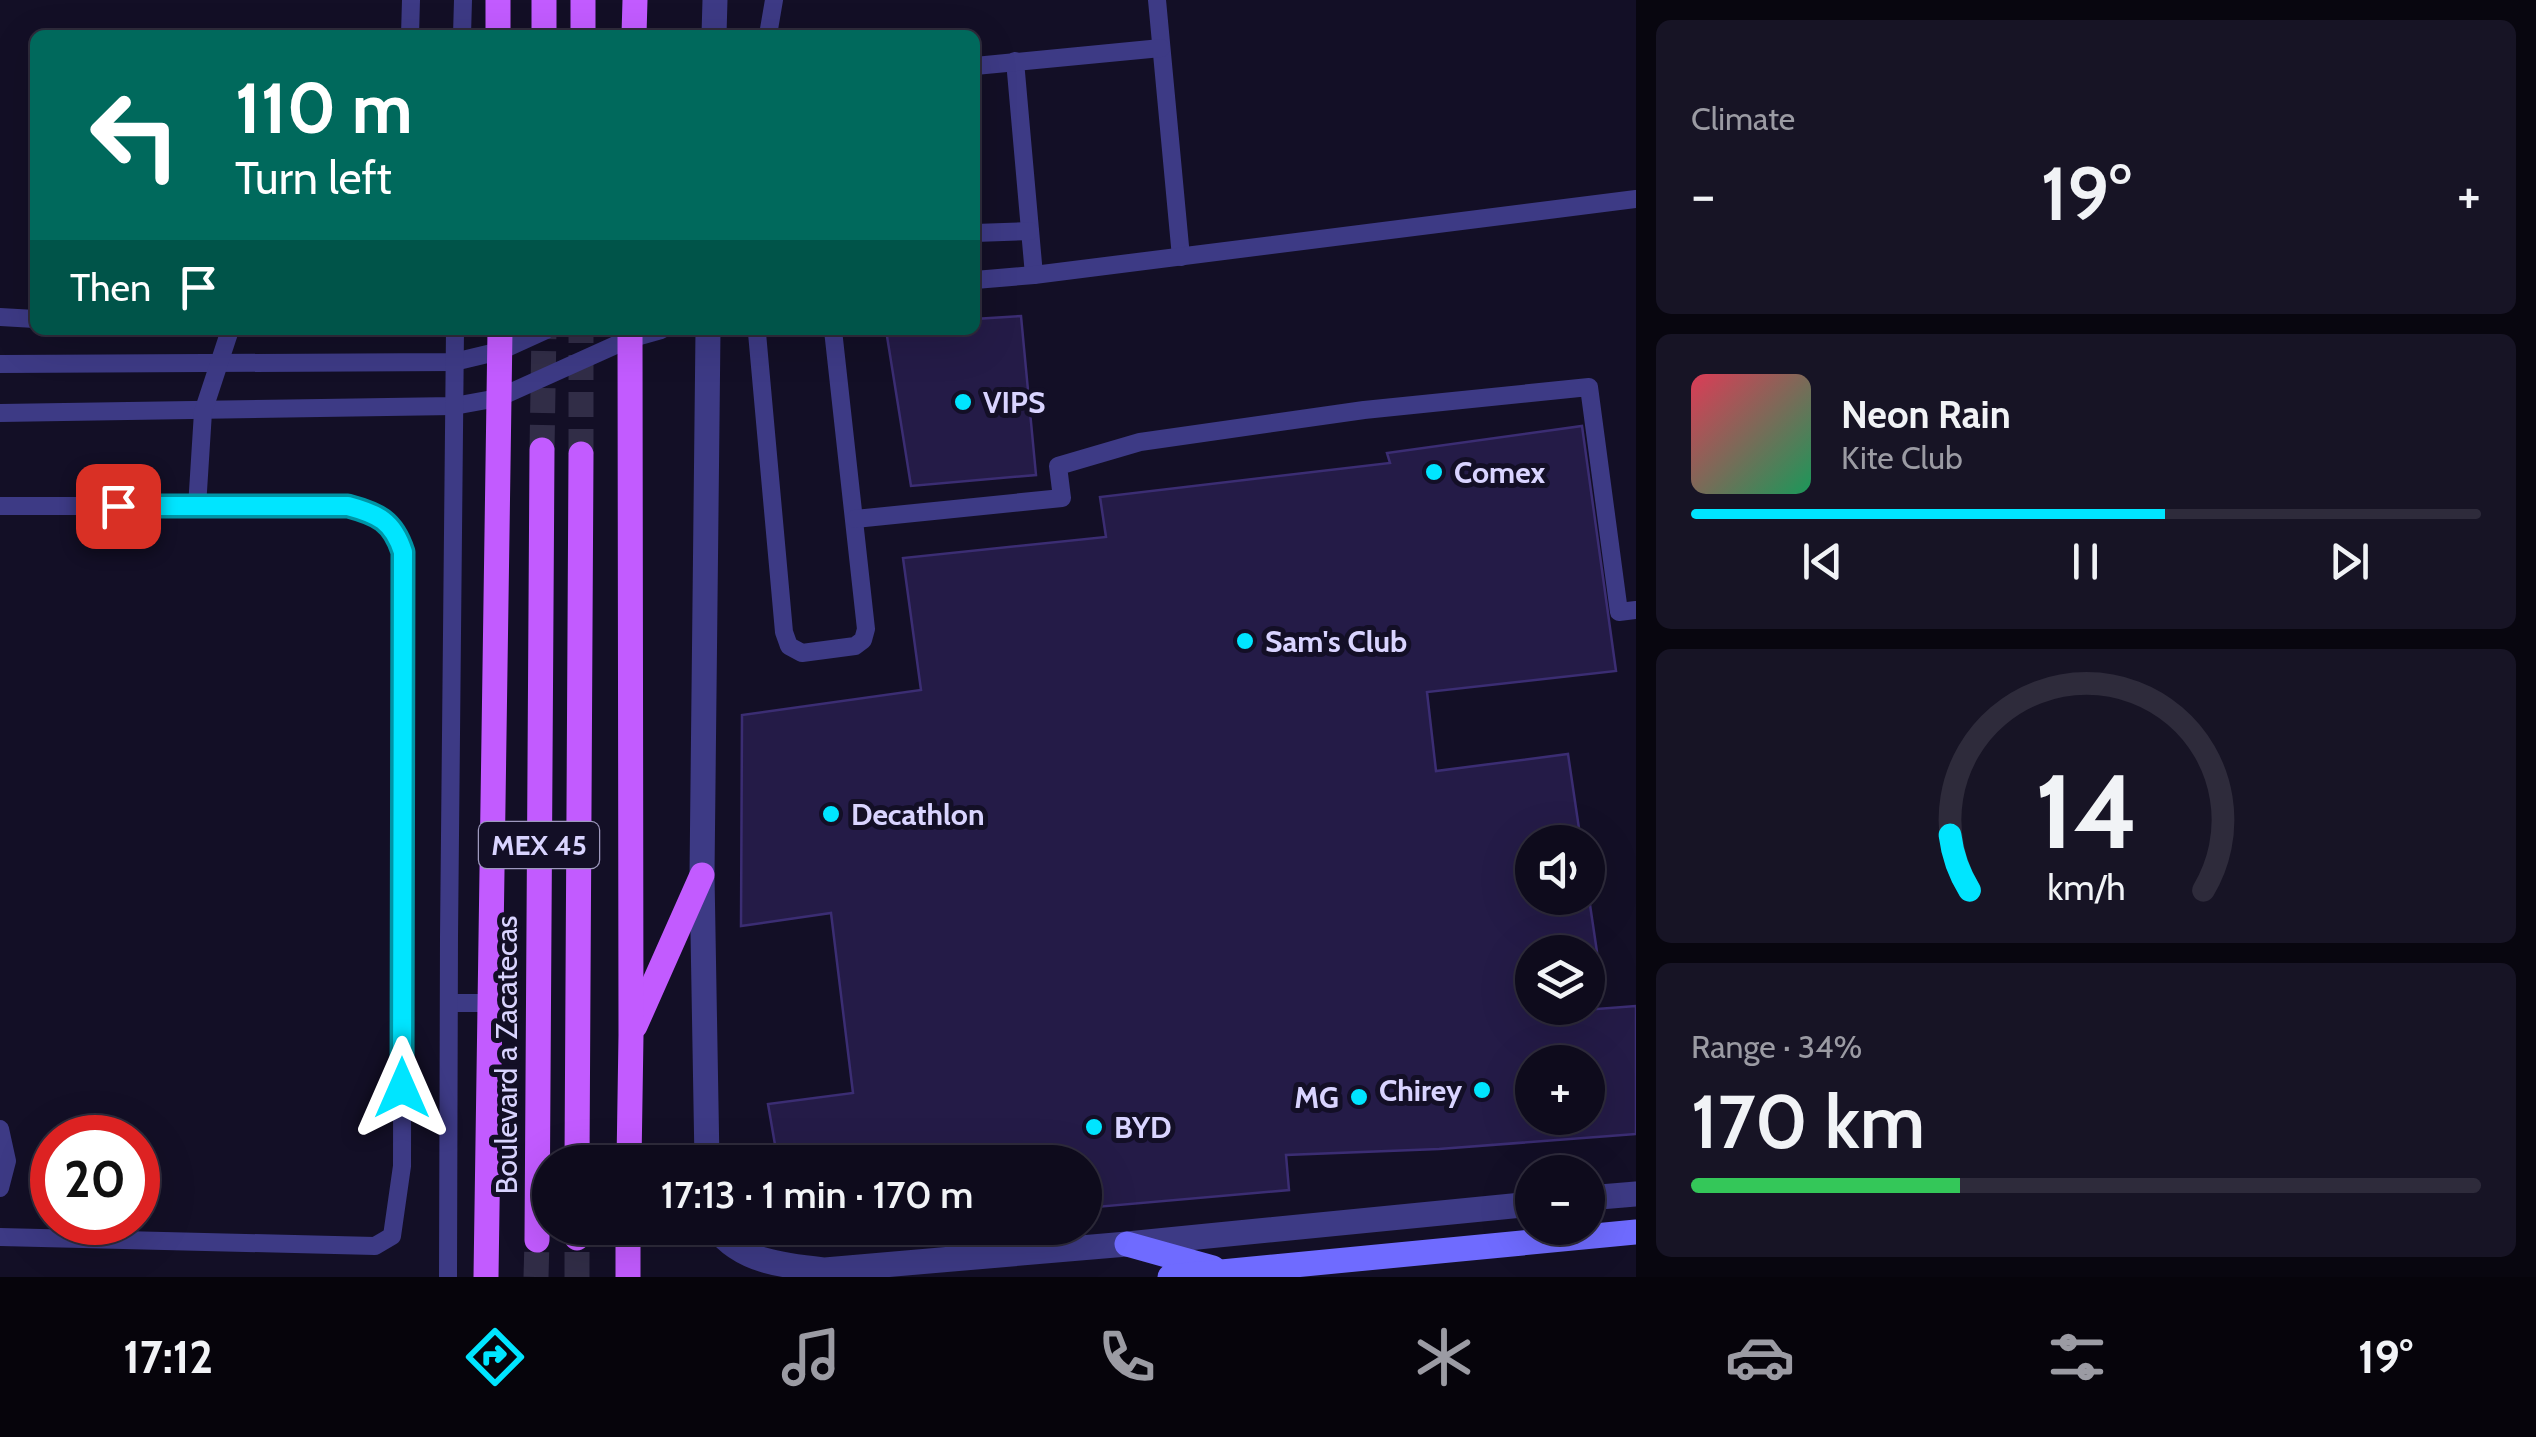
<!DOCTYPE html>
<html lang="en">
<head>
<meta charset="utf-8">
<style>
	:root { --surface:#0e0b1c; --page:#171425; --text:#f1f3f6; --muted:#9b9ba3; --line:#2e2b3b; --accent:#00e5ff }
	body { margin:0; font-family:Cabin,sans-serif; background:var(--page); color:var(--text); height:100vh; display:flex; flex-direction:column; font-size:38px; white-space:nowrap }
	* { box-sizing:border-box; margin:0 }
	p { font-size:32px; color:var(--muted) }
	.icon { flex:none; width:55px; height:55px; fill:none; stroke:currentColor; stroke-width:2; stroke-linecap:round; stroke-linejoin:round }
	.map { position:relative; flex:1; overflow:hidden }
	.details { display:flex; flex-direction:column; gap:20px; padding:20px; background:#08060f; width:900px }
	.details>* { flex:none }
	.banner { position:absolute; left:30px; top:30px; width:950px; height:305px; border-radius:15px; box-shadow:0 10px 40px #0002,0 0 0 2px var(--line); background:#00695c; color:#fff; overflow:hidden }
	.tools { position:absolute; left:1515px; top:825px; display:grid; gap:20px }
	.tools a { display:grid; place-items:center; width:90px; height:90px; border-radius:50%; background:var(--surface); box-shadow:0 10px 40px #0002,0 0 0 2px var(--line); font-size:50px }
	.speed { position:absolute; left:30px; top:1115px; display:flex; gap:20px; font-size:50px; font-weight:700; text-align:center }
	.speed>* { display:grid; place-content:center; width:130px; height:130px; border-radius:50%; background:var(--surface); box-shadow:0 10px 40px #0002,0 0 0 2px var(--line); line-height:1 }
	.speed .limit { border:15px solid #d22; background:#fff; color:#111 }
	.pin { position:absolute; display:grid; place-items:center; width:85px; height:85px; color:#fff; margin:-42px; border-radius:20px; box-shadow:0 5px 15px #0006 }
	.me { position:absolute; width:110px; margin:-55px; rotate:0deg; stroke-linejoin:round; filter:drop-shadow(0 0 8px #0008) }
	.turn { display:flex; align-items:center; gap:35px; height:210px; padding:0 40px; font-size:45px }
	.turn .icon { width:130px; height:130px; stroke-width:2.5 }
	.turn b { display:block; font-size:70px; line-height:85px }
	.then { display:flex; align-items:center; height:95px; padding:0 40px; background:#0003; gap:20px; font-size:38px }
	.big { font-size:75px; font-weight:600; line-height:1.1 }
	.details .card { flex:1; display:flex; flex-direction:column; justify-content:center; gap:15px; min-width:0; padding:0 35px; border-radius:15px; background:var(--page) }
	.details .dial { align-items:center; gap:0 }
	.dial svg { height:260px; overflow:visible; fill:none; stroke:var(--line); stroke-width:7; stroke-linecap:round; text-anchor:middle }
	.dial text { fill:var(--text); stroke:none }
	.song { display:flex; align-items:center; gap:30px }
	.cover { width:120px; height:120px; border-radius:15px; background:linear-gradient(135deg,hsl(350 70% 55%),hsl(150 70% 35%)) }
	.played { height:10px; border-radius:5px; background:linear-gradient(90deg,var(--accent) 60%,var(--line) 60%) }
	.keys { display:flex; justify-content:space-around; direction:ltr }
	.heat { display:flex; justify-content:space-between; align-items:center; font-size:55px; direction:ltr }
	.charge { height:15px; border-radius:8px; background:linear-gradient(90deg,#34c759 34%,var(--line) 0) }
	.trip { position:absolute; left:532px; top:1145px; width:570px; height:100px; border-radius:50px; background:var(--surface); box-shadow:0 10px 40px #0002,0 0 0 2px var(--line); font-weight:600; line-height:100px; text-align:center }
	.tabs { display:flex; height:160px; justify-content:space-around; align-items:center; background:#06040b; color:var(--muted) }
	.tabs .icon { width:70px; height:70px }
	.tabs .on { color:var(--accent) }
	.tabs b { font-size:45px; color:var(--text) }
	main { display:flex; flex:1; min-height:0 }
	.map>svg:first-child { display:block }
	.building { fill:#241b47; stroke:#3b2d73; stroke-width:2.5; fill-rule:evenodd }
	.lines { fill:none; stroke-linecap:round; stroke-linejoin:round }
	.primary-tunnel { stroke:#312d47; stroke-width:25; stroke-dasharray:25 12; stroke-linecap:butt }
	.service { stroke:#3d3a85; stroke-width:18 }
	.minor { stroke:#3d3a85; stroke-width:25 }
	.secondary { stroke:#6f6bff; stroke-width:25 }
	.primary { stroke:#c25bff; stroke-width:25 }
	.route-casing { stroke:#0095a6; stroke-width:25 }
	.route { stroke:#00e5ff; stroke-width:18 }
	.poi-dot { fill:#00e5ff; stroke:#130f26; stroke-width:4 }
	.labels { text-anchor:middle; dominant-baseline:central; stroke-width:10; stroke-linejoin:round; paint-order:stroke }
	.shield { fill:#130f26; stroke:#9e99be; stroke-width:2.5 }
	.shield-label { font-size:28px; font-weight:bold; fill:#d9d4ff }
	.poi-label { font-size:30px; font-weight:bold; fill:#d9d4ff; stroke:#130f26; text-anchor:start }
	.street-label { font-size:30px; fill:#d9d4ff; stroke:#130f26 }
</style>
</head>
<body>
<main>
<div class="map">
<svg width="1636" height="1277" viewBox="0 0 1636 1277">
	<rect width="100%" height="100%" fill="#130f26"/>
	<g class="building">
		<path d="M 1021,316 L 1036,475 L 911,486 L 886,330 L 975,330 L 975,319 Z"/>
		<path d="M 1582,426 L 1616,671 L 1427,692 L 1436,771 L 1568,754 L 1581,842 L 1532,842 L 1532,898 L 1589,898 L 1597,952 L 1532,952 L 1532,1014 L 1636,1006 L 1636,1134 L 1439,1149 L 1286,1155 L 1289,1190 L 1085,1208 L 1085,1162 L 778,1162 L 768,1104 L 853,1093 L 831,913 L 741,926 L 742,715 L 921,690 L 903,558 L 1106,537 L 1100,497 L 1390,463 L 1387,453 ZM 1532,1062 L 1588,1062 L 1588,1118 L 1532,1118 Z"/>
	</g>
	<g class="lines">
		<g class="primary-tunnel">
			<path d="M 542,450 L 544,330"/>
			<path d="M 581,454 L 581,330"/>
			<path d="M 536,1277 L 537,1240"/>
			<path d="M 577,1277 L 577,1238"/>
		</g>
		<g class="service">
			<path d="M 1157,0 L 1181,257"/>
			<path d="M 410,35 L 411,0"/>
			<path d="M 462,35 L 463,0"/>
			<path d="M 768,35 L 774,0"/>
			<path d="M 1015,61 L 1034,275"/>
			<path d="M 975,66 L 1161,48"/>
			<path d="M 975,233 L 1030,231"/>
			<path d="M 975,280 L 1034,275 L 1636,199"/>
			<path d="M 0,317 L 35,319"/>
			<path d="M 759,330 L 757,333 L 784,632 L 789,646 L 802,653 L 855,646 L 863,640 L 866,629 L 833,330"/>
			<path d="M 0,364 L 454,362 L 500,351 L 546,330"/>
			<path d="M 0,413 L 454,406 L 498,398 L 629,339 L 661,330"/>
			<path d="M 0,506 L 348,506 C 378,514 393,521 403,552 L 402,1166 L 392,1236 L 375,1246 L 0,1237"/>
			<path d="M 197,507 L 203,412 L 230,330"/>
			<path d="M 855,519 L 1062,498 L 1058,466 L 1140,442 L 1364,410 L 1589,387 L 1619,612 L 1636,610"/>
			<path d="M 449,1003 L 489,1003"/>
			<path d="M 0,1129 L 7,1161 L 0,1188"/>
			<path d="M 448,1277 L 449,937 L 455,330"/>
		</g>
		<g class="minor">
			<path d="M 714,35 L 715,0"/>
			<path d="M 707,1162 L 702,875 L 708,330"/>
			<path d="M 1588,1198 L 1636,1194"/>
			<path d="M 716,1228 C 741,1262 785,1266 825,1270 L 1127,1244 L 1532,1204"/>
		</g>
		<g class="secondary">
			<path d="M 1127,1244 L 1213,1268"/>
			<path d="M 1170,1277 L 1636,1232"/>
		</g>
		<g class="primary">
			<path d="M 498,0 L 498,35"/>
			<path d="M 544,0 L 544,35"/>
			<path d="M 583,35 L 583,0"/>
			<path d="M 634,35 L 635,0"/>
			<path d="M 635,1026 L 702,875"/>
			<path d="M 577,1162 L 581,454"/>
			<path d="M 629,1162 L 631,1035 L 630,330"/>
			<path d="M 577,1238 L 577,1228"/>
			<path d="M 537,1240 L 542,450"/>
			<path d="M 486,1277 L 500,330"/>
			<path d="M 628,1277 L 628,1228"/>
		</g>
	</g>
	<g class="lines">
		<defs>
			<path id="route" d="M 118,506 L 348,506 C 378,514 393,521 403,552 L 402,1088"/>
		</defs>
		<use href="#route" class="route-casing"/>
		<use href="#route" class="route"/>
	</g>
	<g class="poi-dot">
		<circle cx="963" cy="402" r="10"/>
		<circle cx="1434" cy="472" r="10"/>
		<circle cx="1245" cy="641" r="10"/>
		<circle cx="831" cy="814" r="10"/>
		<circle cx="1482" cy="1090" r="10"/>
		<circle cx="1359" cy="1097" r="10"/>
		<circle cx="1094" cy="1127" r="10"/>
	</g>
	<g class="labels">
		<rect class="shield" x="479" y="822" width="120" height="46" rx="8"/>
		<g class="shield-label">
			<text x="539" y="845">MEX 45</text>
		</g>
		<g class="poi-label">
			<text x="983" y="402">VIPS</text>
			<text x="1454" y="472">Comex</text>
			<text x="1265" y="641">Sam's Club</text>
			<text x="851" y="814">Decathlon</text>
			<text x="1462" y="1090" text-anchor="end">Chirey</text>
			<text x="1339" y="1097" text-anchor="end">MG</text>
			<text x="1114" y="1127">BYD</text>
		</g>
		<g class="street-label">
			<text transform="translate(506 1055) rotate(-90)">Boulevard a Zacatecas</text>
		</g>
	</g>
</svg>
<div class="tools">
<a><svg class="icon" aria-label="sound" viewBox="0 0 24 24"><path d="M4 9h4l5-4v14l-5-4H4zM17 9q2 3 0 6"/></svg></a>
<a><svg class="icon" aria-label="layers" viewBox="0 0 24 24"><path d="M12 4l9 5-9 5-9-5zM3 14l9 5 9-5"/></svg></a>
<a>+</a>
<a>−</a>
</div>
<div class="speed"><div class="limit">20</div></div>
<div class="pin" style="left:118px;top:506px;background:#d93025"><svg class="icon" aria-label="arrive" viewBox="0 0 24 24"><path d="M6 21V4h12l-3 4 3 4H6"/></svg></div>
<svg class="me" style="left:402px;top:1088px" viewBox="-20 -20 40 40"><path d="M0-17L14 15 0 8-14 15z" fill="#00e5ff" stroke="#fff" stroke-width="4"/></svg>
<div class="trip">17:13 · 1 min · 170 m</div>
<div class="banner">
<div class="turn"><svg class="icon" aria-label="left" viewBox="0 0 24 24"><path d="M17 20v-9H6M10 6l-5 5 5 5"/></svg><div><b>110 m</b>Turn left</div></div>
<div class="then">Then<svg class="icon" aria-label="arrive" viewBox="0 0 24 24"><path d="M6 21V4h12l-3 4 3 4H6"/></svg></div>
</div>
</div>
<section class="details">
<div class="card"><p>Climate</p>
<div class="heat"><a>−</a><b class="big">19°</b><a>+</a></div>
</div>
<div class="card">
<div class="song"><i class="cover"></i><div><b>Neon Rain</b><p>Kite Club</p></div></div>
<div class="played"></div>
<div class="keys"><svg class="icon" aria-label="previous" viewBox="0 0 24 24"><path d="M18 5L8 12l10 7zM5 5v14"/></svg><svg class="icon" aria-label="pause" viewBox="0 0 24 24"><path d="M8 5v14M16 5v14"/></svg><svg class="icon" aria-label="next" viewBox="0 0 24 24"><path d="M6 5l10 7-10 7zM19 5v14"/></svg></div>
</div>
<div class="card dial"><svg viewBox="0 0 100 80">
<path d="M14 69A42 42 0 1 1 86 69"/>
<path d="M14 69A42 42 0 0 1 8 52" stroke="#00e5ff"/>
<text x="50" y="56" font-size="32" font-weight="700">14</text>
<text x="50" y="72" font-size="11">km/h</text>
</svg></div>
<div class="card"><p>Range · 34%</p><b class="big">170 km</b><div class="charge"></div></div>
</section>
</main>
<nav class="tabs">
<b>17:12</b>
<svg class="icon on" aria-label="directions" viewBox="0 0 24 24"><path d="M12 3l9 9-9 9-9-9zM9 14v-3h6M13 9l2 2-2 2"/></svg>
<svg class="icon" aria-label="music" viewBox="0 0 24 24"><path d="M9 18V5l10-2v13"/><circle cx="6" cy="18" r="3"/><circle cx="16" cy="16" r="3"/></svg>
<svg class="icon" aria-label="phone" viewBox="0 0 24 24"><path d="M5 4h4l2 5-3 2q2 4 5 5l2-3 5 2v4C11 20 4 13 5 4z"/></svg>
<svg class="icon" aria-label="climate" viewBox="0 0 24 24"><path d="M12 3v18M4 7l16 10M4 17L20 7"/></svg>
<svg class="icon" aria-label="car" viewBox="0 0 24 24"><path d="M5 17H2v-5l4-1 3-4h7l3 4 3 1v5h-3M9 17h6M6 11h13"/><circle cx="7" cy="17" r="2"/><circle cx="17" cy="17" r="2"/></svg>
<svg class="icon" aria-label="filters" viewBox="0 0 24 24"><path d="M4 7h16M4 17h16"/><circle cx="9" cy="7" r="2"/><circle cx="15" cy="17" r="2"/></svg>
<b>19°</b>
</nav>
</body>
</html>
